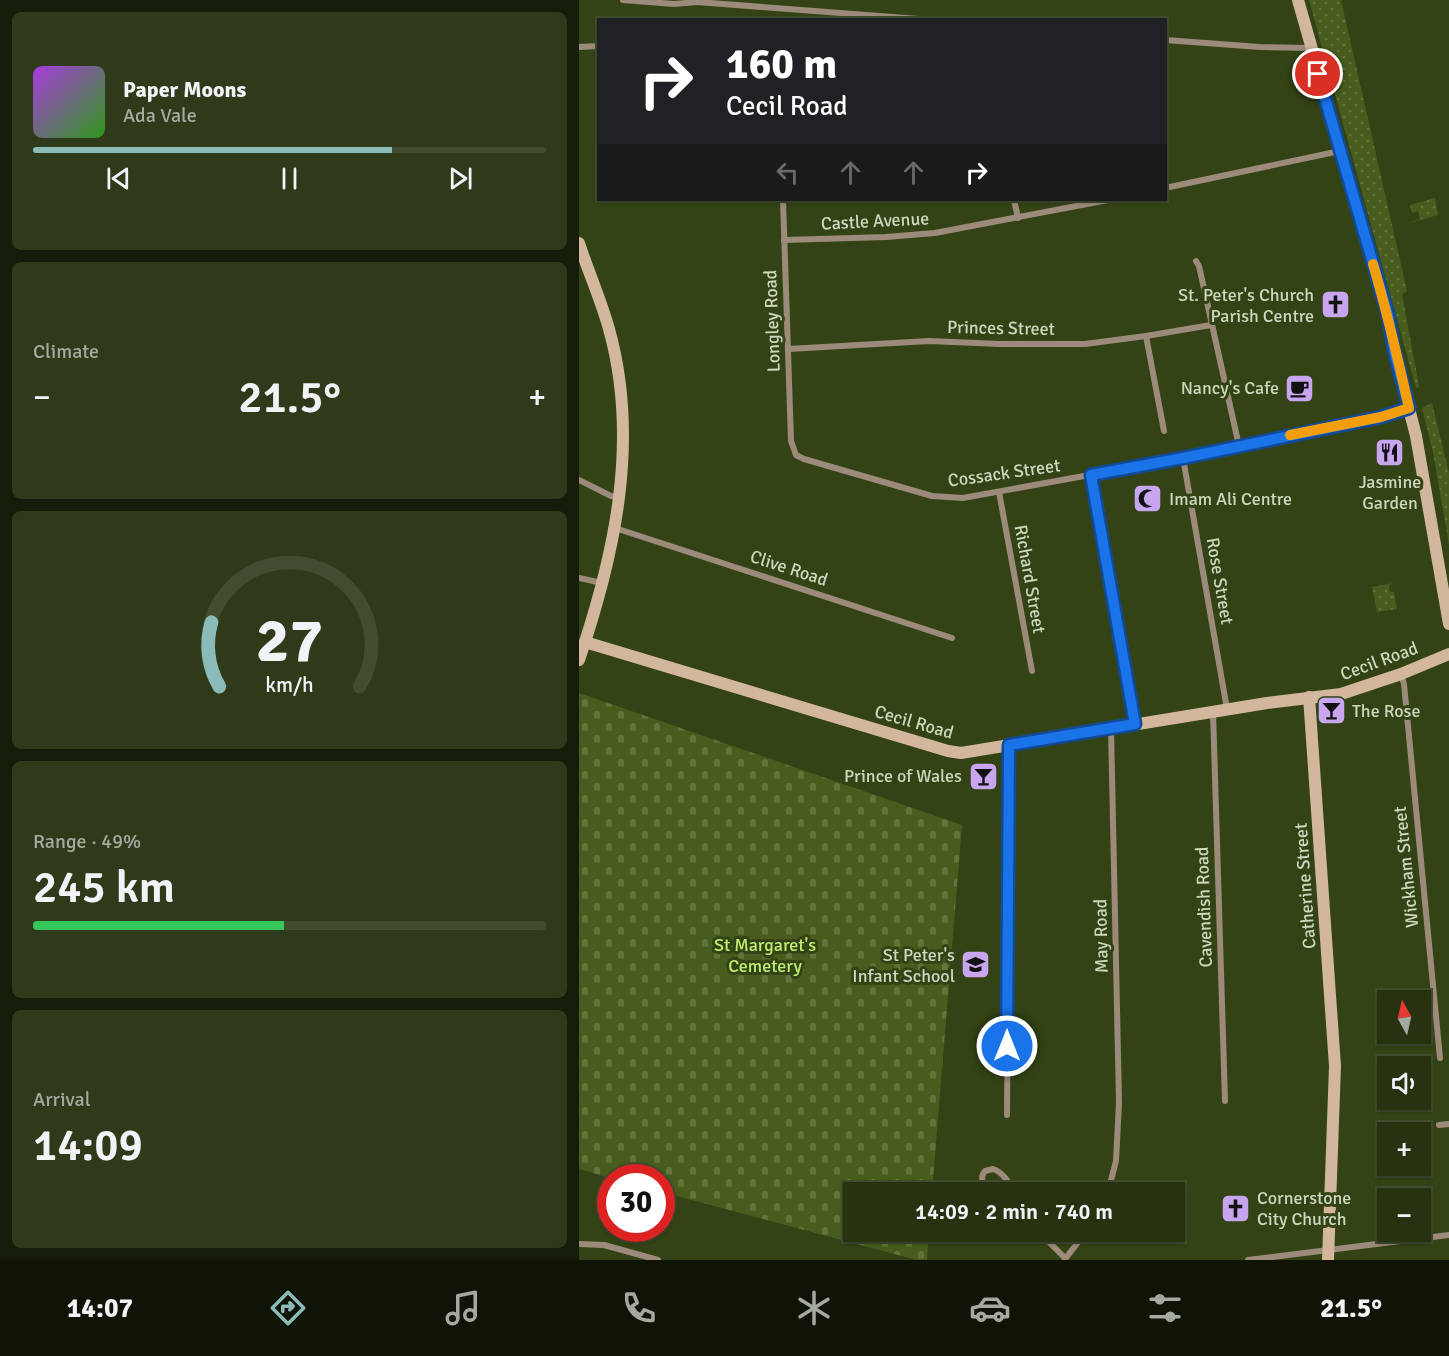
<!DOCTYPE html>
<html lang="en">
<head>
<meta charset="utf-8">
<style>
	:root { --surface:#263210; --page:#2e3a19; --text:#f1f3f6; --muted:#a4aa9f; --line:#424d30; --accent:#8bbbb9 }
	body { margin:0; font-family:Signika,sans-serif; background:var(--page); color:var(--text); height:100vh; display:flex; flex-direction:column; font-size:22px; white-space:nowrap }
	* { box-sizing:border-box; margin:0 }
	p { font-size:20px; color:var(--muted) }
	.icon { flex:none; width:33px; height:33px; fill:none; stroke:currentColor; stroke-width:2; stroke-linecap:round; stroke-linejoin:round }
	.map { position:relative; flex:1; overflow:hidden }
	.side { display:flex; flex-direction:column; gap:12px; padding:12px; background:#151c09; width:579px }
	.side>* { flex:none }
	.guide { position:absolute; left:18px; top:18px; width:570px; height:183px; border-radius:0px; box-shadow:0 2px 4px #0004,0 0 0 2px var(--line); background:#202124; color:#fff; overflow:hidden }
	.needle { width:39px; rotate:352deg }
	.tools { position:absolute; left:798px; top:990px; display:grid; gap:12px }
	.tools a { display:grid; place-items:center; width:54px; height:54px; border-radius:0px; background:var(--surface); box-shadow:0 2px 4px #0004,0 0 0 2px var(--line); font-size:30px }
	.speed { position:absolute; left:18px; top:1164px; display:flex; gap:12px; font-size:30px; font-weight:700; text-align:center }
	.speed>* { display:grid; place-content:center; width:78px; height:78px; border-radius:50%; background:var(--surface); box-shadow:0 2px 4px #0004,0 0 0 2px var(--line); line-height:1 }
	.speed .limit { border:9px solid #d22; background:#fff; color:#111 }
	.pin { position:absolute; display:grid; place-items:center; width:51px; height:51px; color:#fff; margin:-26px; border:3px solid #fff; border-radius:50%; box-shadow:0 2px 6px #0007 }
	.me { position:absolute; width:66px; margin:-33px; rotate:0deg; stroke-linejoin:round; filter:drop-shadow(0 0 4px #0008) }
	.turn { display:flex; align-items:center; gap:21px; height:126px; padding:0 30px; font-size:27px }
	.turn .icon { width:78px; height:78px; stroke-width:2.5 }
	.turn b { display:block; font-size:42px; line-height:51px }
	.lanes { display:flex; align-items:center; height:57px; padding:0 30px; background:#0003; justify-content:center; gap:30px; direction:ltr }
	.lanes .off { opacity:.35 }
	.big { font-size:45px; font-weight:600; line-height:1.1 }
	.side .widget { flex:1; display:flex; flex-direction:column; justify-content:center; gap:9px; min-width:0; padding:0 21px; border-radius:9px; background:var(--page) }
	.side .dial { align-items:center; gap:0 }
	.dial svg { height:156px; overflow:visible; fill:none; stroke:var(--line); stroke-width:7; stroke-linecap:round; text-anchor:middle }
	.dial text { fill:var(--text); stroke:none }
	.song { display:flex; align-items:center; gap:18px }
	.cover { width:72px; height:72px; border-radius:9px; background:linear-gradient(135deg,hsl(280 70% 55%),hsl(110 70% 35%)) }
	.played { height:6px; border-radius:3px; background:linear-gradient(90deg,var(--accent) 70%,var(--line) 70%) }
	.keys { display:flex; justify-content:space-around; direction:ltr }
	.heat { display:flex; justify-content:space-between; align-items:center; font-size:33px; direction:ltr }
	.charge { height:9px; border-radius:4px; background:linear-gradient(90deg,#34c759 49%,var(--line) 0) }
	.trip { position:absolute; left:264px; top:1182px; width:342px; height:60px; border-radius:0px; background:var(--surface); box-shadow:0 2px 4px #0004,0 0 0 2px var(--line); font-weight:600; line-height:60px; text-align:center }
	.dock { display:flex; height:96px; justify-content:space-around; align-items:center; background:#0f1406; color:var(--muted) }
	.dock .icon { width:42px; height:42px }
	.dock .active { color:var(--accent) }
	.dock b { font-size:27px; color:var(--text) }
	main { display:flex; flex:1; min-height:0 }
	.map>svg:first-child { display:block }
	.green { fill:url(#green-dots) }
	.cemetery { fill:url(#cemetery-stones) }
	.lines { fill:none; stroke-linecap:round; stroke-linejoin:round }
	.street { stroke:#9c8b7a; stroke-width:6 }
	.secondary { stroke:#d2b79c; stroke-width:12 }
	.route-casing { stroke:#114b97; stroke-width:15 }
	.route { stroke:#1a73e8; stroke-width:10 }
	.slow { stroke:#f59e0b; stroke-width:10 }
	.labels { text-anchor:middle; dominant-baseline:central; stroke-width:6; stroke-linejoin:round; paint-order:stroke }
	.street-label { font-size:18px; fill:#cdd7be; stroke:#334315 }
	.poi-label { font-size:18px; fill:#cdd7be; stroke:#334315; text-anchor:end }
	.park-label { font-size:18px; fill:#c2ed73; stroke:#334315 }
</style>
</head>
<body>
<main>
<section class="side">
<div class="widget">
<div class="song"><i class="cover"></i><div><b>Paper Moons</b><p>Ada Vale</p></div></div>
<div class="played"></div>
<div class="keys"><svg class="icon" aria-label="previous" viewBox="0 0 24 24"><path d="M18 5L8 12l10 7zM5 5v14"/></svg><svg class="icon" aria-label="pause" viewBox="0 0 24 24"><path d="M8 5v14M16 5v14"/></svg><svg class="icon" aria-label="next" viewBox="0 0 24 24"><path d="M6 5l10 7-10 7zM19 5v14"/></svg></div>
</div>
<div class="widget"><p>Climate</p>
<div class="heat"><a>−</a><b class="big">21.5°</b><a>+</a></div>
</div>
<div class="widget dial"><svg viewBox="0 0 100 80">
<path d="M14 69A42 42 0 1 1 86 69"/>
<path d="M14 69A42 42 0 0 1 10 36" stroke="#8bbbb9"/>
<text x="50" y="56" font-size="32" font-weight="700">27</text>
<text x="50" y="72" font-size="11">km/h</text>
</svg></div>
<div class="widget"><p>Range · 49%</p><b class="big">245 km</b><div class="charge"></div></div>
<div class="widget"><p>Arrival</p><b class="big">14:09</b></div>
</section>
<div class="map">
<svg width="870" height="1260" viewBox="0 0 870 1260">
	<defs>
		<pattern id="green-dots" width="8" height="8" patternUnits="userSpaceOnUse" patternTransform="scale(1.5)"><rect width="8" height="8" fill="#485d1d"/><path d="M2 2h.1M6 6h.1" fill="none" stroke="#61743c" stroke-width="1.8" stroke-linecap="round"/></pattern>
		<pattern id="cemetery-stones" width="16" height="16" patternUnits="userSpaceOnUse" patternTransform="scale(1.5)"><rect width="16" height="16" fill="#485d1d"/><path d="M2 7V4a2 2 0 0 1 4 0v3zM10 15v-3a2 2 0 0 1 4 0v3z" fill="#61743c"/></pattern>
	</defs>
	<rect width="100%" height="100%" fill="#334315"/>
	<g class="green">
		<path d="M 730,0 L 762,0 L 828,291 L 823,294 L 841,391 L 840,387 L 837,388 Z"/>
		<path d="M 856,198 L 859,215 L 823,225 L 841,219 L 839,211 L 833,213 L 831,205 Z"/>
		<path d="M 853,403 L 870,473 L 870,545 L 854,452 L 843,408 Z"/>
		<path d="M 815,583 L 810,585 L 811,592 L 815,592 L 818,609 L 798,612 L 793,587 Z"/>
	</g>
	<path class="cemetery" d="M 0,693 L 383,825 L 353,1192 L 274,1192 L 274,1232 L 350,1232 L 348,1260 L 338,1260 L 83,1192 L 82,1178 L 31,1178 L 0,1169 Z"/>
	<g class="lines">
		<g class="street">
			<path d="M 44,0 L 95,4 L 118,2 L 353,20"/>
			<path d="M 586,40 L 681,47 L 732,48"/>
			<path d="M 0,47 L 20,46"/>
			<path d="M 586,188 L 761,151"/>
			<path d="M 204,200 L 212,441 L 217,455 L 225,459 L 353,496 L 384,498 L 604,458 L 802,416 L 829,408"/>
			<path d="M 435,200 L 439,218"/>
			<path d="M 205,240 L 307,237 L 356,233 L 529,200"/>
			<path d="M 617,261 L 620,266 L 660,446"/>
			<path d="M 567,336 L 585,431"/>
			<path d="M 209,349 L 350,341 L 421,344 L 506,344 L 567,336 L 632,325"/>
			<path d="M 604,458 L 648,709"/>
			<path d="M 512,475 L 556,724"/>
			<path d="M 0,480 L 32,496 L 41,498"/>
			<path d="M 420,492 L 453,671"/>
			<path d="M 36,528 L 373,638"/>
			<path d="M 0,578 L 23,583"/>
			<path d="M 822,674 L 825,684 L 861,1058"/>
			<path d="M 634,712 L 646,1101"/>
			<path d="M 428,1115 L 431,745"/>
			<path d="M 860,1125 L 870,1124"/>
			<path d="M 412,1192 C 406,1185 399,1179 406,1171 L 414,1169 C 423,1172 432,1183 433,1192"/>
			<path d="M 529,1192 L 537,1161 L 540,1102 L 532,728"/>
			<path d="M 460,1232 L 486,1258"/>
			<path d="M 0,1244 L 25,1245 L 79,1260"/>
			<path d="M 486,1259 L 507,1232"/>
			<path d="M 669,1260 L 870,1235"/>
		</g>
		<g class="secondary">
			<path d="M 719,0 L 810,318 L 815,350 L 837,436 L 870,624"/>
			<path d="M 0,243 C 9,271 22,300 30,329 C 61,440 36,554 0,660"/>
			<path d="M 6,642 L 369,751 L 382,753 L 688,703 L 762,694 L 822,674 L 870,654"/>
			<path d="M 730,697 L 756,1066 L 749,1260"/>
		</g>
	</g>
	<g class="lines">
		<defs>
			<path id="route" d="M 428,1046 L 430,745 L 556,724 L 512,475 L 604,458 L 802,417 L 830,408 L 815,350 L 809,315 L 739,74"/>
		</defs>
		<use href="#route" class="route-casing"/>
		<use href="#route" class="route"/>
		<path class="slow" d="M 711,435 L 802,417 L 830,408 C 819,359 808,312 794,264"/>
	</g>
	<defs>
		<symbol id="church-square" viewBox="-11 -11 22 22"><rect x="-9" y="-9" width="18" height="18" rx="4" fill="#c8a6ef" stroke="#334315"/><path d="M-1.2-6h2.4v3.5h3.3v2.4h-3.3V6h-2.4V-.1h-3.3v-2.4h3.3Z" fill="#111"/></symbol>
		<symbol id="cafe-square" viewBox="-11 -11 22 22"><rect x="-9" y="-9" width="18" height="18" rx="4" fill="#c8a6ef" stroke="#334315"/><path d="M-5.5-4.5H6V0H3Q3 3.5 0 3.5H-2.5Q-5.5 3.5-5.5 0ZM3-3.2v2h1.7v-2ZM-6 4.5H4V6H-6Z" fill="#111"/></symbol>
		<symbol id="restaurant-square" viewBox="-11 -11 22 22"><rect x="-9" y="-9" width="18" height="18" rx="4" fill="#c8a6ef" stroke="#334315"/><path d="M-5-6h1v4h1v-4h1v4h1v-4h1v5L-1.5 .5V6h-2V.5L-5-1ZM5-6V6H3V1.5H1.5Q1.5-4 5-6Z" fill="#111"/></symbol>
		<symbol id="mosque-square" viewBox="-11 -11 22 22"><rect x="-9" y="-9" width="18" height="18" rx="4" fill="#c8a6ef" stroke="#334315"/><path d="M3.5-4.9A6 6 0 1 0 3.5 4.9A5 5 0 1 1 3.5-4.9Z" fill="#111"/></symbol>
		<symbol id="bar-square" viewBox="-11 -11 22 22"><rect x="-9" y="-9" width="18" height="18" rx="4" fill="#c8a6ef" stroke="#334315"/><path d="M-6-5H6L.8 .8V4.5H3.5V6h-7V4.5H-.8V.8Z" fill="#111"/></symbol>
		<symbol id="school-square" viewBox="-11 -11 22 22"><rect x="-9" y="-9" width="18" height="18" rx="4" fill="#c8a6ef" stroke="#334315"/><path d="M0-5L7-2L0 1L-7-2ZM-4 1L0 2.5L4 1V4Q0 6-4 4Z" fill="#111"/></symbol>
	</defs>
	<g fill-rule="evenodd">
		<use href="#church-square" x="740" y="288" width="33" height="33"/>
		<use href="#cafe-square" x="704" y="372" width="33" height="33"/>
		<use href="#restaurant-square" x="794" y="436" width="33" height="33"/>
		<use href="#mosque-square" x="552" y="482" width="33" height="33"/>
		<use href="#bar-square" x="736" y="694" width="33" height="33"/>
		<use href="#bar-square" x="388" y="760" width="33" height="33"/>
		<use href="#school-square" x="380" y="948" width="33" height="33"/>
		<use href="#church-square" x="640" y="1192" width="33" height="33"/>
	</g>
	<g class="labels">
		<g class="street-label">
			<text transform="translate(296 221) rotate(-3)">Castle Avenue</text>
			<text transform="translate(193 321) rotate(-92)">Longley Road</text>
			<text transform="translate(422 328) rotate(1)">Princes Street</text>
			<text transform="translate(425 473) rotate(-8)">Cossack Street</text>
			<text transform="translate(210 568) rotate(18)">Clive Road</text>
			<text transform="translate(451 579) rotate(80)">Richard Street</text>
			<text transform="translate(641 581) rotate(80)">Rose Street</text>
			<text transform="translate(800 661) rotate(-20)">Cecil Road</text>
			<text transform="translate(335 722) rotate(16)">Cecil Road</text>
			<text transform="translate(827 867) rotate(-96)">Wickham Street</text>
			<text transform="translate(726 886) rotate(-94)">Catherine Street</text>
			<text transform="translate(625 907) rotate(-92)">Cavendish Road</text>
			<text transform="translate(522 936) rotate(-91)">May Road</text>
		</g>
		<g class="poi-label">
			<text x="735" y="295">St. Peter's Church<tspan x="735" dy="21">Parish Centre</tspan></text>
			<text x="700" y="388">Nancy's Cafe</text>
			<text x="811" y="482" text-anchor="middle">Jasmine<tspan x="811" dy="21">Garden</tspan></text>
			<text x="590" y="499" text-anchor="start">Imam Ali Centre</text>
			<text x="773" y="711" text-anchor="start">The Rose</text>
			<text x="383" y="776">Prince of Wales</text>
			<text x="376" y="955">St Peter's<tspan x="376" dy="21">Infant School</tspan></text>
			<text x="678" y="1198" text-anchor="start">Cornerstone<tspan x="678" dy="21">City Church</tspan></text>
		</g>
		<g class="park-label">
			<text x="186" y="945">St Margaret's<tspan x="186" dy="21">Cemetery</tspan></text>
		</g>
	</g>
</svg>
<div class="tools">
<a><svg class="needle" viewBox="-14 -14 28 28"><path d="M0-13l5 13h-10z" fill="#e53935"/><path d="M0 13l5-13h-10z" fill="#a4aa9f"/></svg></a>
<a><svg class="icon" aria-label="sound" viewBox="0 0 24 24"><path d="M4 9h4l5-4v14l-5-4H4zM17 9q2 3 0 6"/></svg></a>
<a>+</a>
<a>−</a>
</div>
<div class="speed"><div class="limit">30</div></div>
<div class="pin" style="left:739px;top:74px;background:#d93025"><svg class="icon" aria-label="arrive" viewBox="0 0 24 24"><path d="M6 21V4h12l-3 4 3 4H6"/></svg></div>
<svg class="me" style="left:428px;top:1046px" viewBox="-20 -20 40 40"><circle r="17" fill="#1a73e8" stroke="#fff" stroke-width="3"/><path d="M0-11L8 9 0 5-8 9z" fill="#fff"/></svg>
<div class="trip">14:09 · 2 min · 740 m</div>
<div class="guide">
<div class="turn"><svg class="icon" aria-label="right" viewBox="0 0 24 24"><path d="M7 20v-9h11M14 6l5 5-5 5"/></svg><div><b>160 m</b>Cecil Road</div></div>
<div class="lanes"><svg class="icon off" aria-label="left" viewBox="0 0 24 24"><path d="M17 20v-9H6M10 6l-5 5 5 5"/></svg><svg class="icon off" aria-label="ahead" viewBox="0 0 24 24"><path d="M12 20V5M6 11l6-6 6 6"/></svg><svg class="icon off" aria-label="ahead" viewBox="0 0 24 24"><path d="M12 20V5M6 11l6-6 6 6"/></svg><svg class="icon" aria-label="right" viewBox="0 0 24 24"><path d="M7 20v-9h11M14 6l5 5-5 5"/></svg></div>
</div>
</div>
</main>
<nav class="dock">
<b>14:07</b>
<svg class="icon active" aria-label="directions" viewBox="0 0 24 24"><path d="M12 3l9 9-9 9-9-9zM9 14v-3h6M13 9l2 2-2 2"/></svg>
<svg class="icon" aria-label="music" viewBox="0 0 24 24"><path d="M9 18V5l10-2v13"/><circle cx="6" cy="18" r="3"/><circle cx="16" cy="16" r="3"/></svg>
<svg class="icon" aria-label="phone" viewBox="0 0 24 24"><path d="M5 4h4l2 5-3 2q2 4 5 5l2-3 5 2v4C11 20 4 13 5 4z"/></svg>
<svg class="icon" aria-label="climate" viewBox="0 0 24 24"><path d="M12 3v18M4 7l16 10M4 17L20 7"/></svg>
<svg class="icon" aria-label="car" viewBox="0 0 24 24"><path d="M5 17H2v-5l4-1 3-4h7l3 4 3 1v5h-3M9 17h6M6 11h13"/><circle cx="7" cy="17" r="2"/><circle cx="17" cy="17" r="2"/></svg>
<svg class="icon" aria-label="filters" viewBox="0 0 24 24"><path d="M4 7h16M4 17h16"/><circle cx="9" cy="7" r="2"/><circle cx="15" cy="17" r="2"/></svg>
<b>21.5°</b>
</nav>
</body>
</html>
